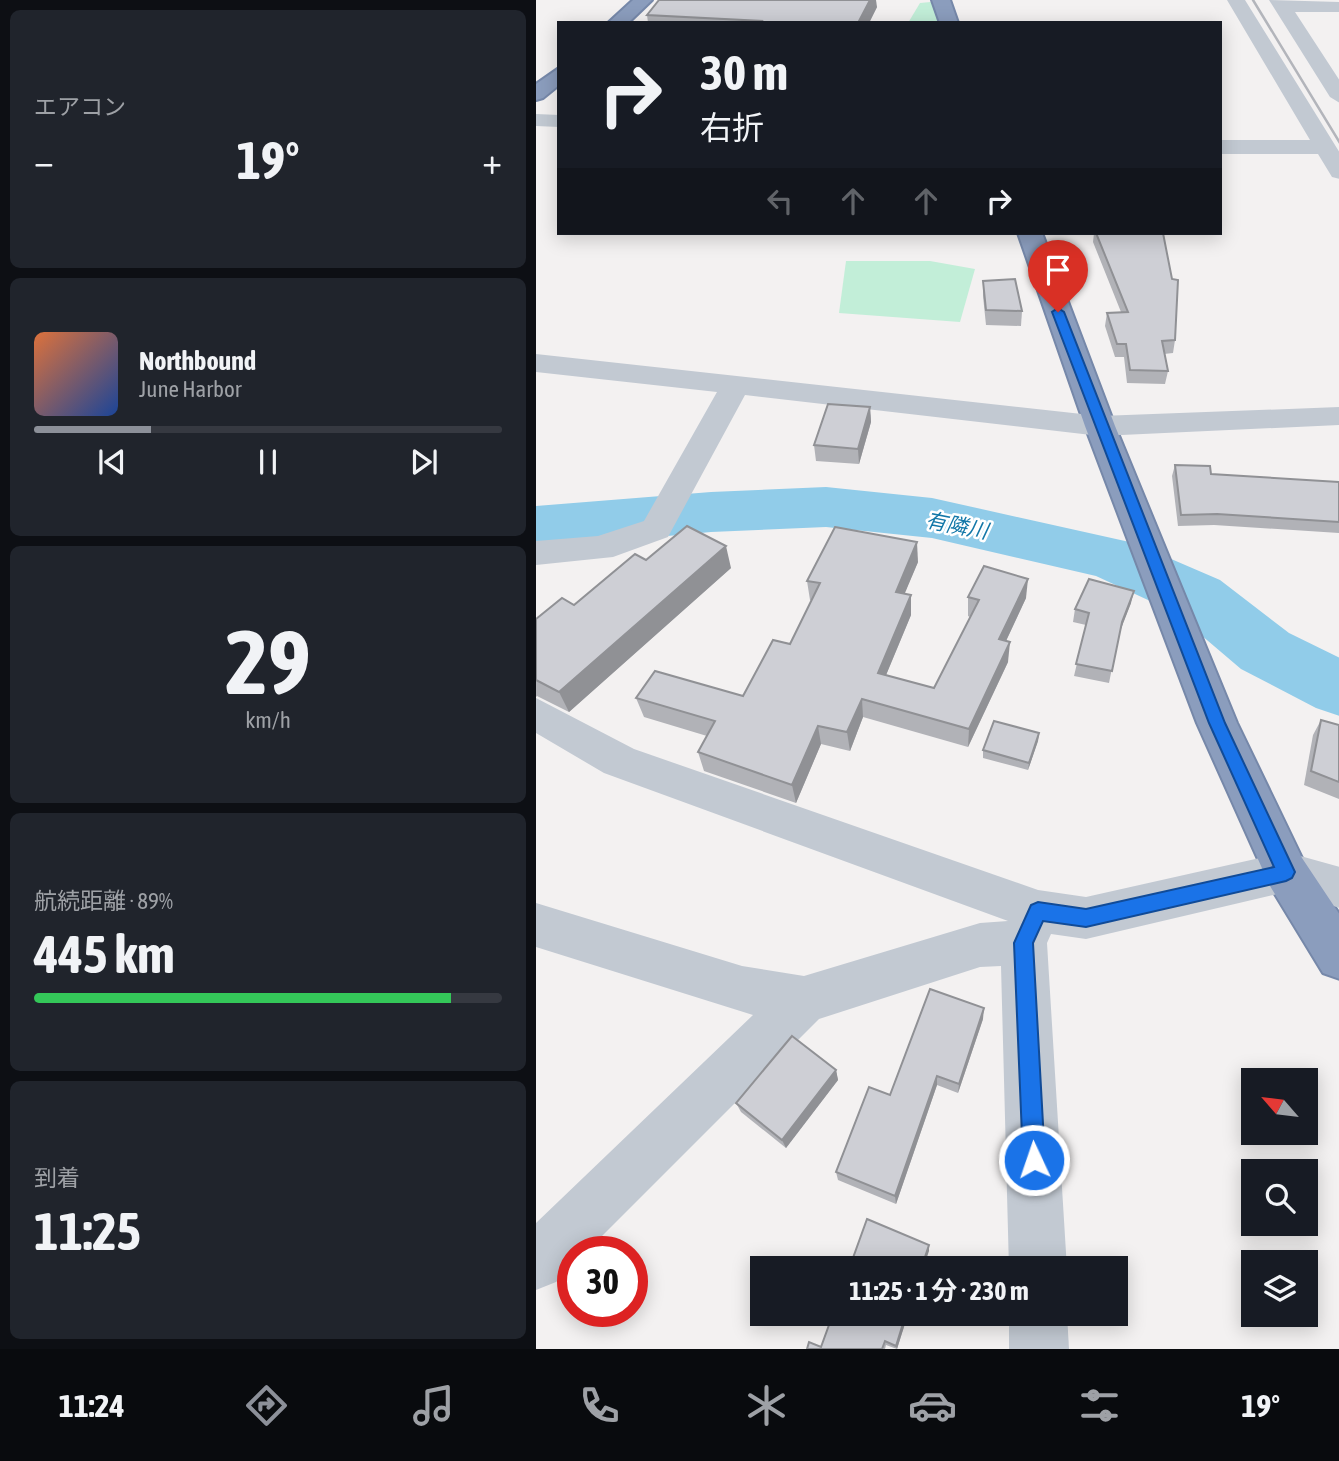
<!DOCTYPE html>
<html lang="ja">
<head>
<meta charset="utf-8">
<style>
	:root { --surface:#171b24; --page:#20242c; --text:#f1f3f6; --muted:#9ea1a6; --line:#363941; --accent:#8c9099 }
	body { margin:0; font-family:"Asap Condensed","Noto Sans JP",sans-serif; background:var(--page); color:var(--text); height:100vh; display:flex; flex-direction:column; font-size:26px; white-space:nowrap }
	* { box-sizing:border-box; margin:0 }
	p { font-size:23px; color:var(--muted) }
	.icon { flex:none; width:38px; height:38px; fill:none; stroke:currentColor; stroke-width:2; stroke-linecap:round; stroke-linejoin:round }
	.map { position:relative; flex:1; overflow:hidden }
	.sheet { display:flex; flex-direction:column; gap:10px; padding:10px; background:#0d0f14; width:536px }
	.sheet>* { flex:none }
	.banner { position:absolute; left:21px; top:21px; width:665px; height:214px; border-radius:0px; box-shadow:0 4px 18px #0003; background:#171b24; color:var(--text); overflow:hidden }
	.needle { width:46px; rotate:298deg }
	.tools { position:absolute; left:705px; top:1068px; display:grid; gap:14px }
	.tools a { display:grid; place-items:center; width:77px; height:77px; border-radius:0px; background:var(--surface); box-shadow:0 4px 18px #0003; font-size:35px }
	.speed { position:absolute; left:21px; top:1236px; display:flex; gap:14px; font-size:35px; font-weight:700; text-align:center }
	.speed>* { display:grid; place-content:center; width:91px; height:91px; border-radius:50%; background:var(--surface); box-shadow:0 4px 18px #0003; line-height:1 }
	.speed .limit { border:10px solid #d22; background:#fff; color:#111 }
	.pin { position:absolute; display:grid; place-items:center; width:60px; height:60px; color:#fff; margin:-72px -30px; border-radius:50% 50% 50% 0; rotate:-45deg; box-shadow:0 0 7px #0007 }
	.pin .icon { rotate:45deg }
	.me { position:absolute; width:77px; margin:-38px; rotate:357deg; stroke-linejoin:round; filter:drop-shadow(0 0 5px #0008) }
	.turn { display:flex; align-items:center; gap:24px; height:147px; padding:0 28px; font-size:32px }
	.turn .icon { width:91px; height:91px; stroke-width:2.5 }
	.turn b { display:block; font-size:49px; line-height:60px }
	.lanes { display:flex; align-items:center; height:66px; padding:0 28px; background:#0003; justify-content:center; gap:35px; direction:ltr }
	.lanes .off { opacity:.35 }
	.big { font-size:52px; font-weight:700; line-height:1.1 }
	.sheet .card { flex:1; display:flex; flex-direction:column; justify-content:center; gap:10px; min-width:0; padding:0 24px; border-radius:10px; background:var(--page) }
	.sheet .dial { align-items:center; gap:0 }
	.dial b { font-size:91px; line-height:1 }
	.song { display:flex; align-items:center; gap:21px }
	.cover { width:84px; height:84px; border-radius:10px; background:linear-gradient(135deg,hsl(20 70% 55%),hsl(220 70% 35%)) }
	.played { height:7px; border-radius:4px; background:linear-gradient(90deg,var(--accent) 25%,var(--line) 25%) }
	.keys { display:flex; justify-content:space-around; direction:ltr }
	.heat { display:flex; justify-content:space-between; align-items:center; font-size:38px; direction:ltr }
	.charge { height:10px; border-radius:5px; background:linear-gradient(90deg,#34c759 89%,var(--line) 0) }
	.trip { position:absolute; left:214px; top:1256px; width:378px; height:70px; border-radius:0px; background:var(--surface); box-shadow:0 4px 18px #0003; font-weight:700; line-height:70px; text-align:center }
	.tabs { display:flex; height:112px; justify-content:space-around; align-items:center; background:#090b0e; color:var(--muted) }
	.tabs .icon { width:49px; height:49px }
	.tabs .selected { color:var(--accent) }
	.tabs b { font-size:32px; color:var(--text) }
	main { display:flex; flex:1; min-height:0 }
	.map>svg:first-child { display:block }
	.green { fill:#c2eed8 }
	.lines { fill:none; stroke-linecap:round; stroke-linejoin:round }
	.river { fill:#91cce9; fill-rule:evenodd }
	.highway-casing { stroke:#7688a9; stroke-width:4 }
	.minor { fill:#c2c9d2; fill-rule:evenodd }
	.highway { fill:#8b9dbd; fill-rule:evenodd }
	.rail { stroke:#b3b5bb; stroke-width:2.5 }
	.wall { fill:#b1b2b7 }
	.shaded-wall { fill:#909195 }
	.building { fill:#cecfd5; stroke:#909195; stroke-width:2 }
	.route { fill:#1a73e8; stroke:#114b97; stroke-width:2 }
	.labels { text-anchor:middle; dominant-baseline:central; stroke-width:5; stroke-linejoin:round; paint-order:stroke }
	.water-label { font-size:21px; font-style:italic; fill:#1277a8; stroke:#fff }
</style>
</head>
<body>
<main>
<section class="sheet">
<div class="card"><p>エアコン</p>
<div class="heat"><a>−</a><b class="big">19°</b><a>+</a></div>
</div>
<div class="card">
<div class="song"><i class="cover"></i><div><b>Northbound</b><p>June Harbor</p></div></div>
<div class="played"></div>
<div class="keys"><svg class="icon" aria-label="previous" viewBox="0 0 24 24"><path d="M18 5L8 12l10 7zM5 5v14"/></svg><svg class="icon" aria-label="pause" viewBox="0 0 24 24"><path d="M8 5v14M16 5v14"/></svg><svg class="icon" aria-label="next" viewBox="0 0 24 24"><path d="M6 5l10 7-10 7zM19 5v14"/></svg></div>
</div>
<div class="card dial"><b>29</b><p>km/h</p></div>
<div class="card"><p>航続距離 · 89%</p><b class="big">445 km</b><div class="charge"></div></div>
<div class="card"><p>到着</p><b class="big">11:25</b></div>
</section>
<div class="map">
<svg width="804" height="1349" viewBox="0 0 804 1349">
	<rect width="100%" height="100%" fill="#f3f1f1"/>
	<g class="green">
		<path d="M 405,1 L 409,23 L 372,23 L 384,3 Z"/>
		<path d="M 310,261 L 394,261 L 439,269 L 424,322 L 303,313 Z"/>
	</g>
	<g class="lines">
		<path class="river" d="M 290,487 L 396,498 L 598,543 L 684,580 L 753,633 L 804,658 L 804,716 L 780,708 L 705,669 L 638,612 L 560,576 L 396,538 L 290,527 L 175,532 L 0,548 L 0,506 L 175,492 Z"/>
		<defs>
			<g id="highway">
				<path d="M 97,0 L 116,0 L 92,23 L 72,23 Z"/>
				<path d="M 396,0 L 414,0 L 422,23 L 404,23 Z"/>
				<path d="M 23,68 L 23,85 L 7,98 L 0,100 L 0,84 Z"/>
				<path d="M 482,233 L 506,233 L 579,426 L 701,723 L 766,858 L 804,915 L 804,979 L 787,973 L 734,886 L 661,723 L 549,426 Z"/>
			</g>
		</defs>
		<use href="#highway" class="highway-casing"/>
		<g class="minor">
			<path d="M 691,0 L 709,0 L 804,153 L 804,179 L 796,177 L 782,154 L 684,154 L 684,140 L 774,140 Z"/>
			<path d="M 733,0 L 804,2 L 804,12 L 759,12 L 804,81 L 804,103 L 794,97 Z"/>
			<path d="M 0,114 L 23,115 L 23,127 L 0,126 Z"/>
			<path d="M 0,354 L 564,416 L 804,407 L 804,425 L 564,436 L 209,395 L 132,537 L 77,557 L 0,565 L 0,541 L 62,536 L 108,521 L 181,392 L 0,372 Z"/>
			<path d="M 0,698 L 98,749 L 502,890 L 550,897 L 750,852 L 804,867 L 804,908 L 750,892 L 550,939 L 515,934 L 511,943 L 531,1269 L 473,1269 L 465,966 L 444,967 L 283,1019 L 51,1251 L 37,1251 L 37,1266 L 20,1282 L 0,1290 L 0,1223 L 217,1015 L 0,947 L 0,903 L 206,966 L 268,976 L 444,923 L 472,921 L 68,773 L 0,733 Z"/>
			<path d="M 473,1314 L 531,1314 L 533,1349 L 473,1349 Z"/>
		</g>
		<use href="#highway" class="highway"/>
		<path class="rail" d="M 717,0 L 804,143"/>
	</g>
	<g class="wall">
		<path d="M 341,7 L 333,23 L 112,23 L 111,15 Z"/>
		<path d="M 558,233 L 627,233 L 639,340 L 637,353 L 628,354 L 632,371 L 629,384 L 591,383 L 588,357 L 579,357 L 569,326 L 571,313 L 585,312 L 557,242 Z"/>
		<path d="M 447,281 L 486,311 L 485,326 L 450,325 L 447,296 Z"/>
		<path d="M 334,407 L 335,422 L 323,464 L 280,461 L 278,445 Z"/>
		<path d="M 639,465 L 675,474 L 803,482 L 803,533 L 678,525 L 642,526 L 636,476 Z"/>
		<path d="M 110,560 L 195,568 L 33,712 L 1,696 L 0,697 L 0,619 L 38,605 Z"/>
		<path d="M 382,562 L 368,594 L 375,615 L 350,675 L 398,688 L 434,617 L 432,616 L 432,597 L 490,598 L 470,641 L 472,662 L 432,747 L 327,717 L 314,751 L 285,744 L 260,803 L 168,771 L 162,752 L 171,736 L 108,717 L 100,698 L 207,696 L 254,644 L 276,601 L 274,600 L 271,581 Z"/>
		<path d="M 595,603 L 583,633 L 573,683 L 538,676 L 550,625 L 537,622 L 539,609 Z"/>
		<path d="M 785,720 L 803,725 L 803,799 L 768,785 L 777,735 Z"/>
		<path d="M 503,733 L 502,741 L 492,770 L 447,758 L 447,750 Z"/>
		<path d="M 447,1019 L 422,1093 L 401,1085 L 360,1204 L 302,1180 L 300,1172 L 354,1095 Z"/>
		<path d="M 300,1070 L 302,1080 L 250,1148 L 205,1112 L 200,1103 Z"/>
		<path d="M 372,1314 L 361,1349 L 350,1345 L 349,1349 L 271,1349 L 285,1347 Z"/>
	</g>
	<g class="shaded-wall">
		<path d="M 334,0 L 340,0 L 341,7 L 333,23 L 322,23 Z"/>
		<path d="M 334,407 L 335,422 L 323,464 L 322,449 Z"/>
		<path d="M 381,542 L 382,562 L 361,612 L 360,592 Z"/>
		<path d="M 190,546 L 195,568 L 33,712 L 23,692 Z"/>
		<path d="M 492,579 L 490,598 L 462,658 L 463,639 Z"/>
		<path d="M 598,591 L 595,603 L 583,634 L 586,622 Z"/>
		<path d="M 375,595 L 375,615 L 343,692 L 342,673 Z"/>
		<path d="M 474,642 L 472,662 L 432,747 L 433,729 Z"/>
		<path d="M 326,699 L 327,717 L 314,751 L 311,732 Z"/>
		<path d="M 282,726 L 285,744 L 260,803 L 256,785 Z"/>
		<path d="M 503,733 L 502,741 L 492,770 L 493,763 Z"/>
		<path d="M 448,1008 L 447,1019 L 422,1093 L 423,1084 Z"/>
		<path d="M 300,1070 L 302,1080 L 250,1148 L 246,1140 Z"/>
		<path d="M 401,1076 L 401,1085 L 360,1204 L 359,1196 Z"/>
		<path d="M 393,1245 L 393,1251 L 387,1269 L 385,1269 Z"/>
		<path d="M 370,1314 L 372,1314 L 361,1349 L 360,1346 Z"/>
	</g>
	<g class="building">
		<path d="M 123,0 L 334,0 L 322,23 L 225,23 L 226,21 L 111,15 Z"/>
		<path d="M 560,233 L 627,233 L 636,279 L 642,280 L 639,340 L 626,341 L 632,371 L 594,370 L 590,344 L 581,344 L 571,313 L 592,312 Z"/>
		<path d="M 479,279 L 486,311 L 450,310 L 447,281 Z"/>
		<path d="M 292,404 L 334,407 L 322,449 L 278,445 Z"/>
		<path d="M 639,465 L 674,466 L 675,474 L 803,482 L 803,522 L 681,514 L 645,515 Z"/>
		<path d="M 151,526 L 190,546 L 23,692 L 0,680 L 0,619 L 26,598 L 38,605 L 99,554 L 110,560 Z"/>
		<path d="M 299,527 L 381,542 L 360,592 L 375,595 L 342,673 L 398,688 L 443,600 L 432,597 L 448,566 L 492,579 L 463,639 L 474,642 L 433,729 L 326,699 L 311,732 L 282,726 L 256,785 L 162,752 L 179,721 L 100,698 L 119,671 L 207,696 L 237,640 L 254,644 L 284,583 L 271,581 Z"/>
		<path d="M 553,579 L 598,591 L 586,622 L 576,671 L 540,664 L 553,613 L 539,609 Z"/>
		<path d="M 785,720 L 803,725 L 803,782 L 775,771 Z"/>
		<path d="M 458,721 L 503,733 L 493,763 L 447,750 Z"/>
		<path d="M 394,989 L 448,1008 L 423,1084 L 401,1076 L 359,1196 L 300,1172 L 333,1087 L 354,1095 Z"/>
		<path d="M 256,1036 L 300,1070 L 246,1140 L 200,1103 Z"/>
		<path d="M 331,1219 L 393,1245 L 385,1269 L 313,1269 Z"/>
		<path d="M 297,1314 L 370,1314 L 360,1346 L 349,1341 L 346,1349 L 271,1349 L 273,1342 L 285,1347 Z"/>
	</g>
	<path class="route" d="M 522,308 L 528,312 L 689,723 L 759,872 L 756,878 L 750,881 L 550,927 L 507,921 L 497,943 L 509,1160 L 506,1168 L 498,1171 L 490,1168 L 487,1160 L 478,943 L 495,905 L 502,902 L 550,909 L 738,867 L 673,723 L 516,312 Z"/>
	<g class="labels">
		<g class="water-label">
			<text transform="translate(421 525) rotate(11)">有隣川</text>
		</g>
	</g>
</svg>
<div class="tools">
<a><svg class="needle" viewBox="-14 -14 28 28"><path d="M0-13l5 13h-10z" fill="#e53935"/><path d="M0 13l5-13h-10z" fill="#9ea1a6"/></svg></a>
<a><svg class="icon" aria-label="search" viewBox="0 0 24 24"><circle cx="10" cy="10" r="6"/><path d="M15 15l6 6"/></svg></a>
<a><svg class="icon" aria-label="layers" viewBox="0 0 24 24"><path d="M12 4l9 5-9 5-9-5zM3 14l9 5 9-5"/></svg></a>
</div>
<div class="speed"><div class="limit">30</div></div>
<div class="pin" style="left:522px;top:312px;background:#d93025"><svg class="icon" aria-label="arrive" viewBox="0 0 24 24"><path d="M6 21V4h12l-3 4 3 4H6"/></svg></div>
<svg class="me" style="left:498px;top:1160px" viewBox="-20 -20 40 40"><circle r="17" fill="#1a73e8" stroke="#fff" stroke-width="3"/><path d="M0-11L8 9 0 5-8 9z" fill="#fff"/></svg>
<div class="trip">11:25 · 1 分 · 230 m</div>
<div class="banner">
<div class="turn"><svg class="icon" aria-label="right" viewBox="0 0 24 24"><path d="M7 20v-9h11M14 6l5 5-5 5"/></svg><div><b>30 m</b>右折</div></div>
<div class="lanes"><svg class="icon off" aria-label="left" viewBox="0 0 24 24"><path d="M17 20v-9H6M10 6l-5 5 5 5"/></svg><svg class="icon off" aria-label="ahead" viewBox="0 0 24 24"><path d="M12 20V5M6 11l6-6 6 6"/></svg><svg class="icon off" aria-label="ahead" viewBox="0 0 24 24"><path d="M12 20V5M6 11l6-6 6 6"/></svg><svg class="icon" aria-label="right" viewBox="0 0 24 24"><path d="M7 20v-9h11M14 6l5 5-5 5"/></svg></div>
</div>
</div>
</main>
<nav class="tabs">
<b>11:24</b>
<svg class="icon selected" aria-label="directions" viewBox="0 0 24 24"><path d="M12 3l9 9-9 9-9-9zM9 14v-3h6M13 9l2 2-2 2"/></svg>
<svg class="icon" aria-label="music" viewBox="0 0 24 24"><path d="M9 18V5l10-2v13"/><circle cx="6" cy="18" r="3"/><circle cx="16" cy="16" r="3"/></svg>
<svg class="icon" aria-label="phone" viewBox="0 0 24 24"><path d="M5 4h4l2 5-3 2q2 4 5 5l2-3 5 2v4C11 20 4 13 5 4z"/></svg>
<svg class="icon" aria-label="climate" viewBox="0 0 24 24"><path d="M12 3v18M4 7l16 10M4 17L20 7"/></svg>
<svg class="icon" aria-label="car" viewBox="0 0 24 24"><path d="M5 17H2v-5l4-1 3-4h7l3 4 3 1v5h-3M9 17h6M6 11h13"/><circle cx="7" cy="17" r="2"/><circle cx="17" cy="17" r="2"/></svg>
<svg class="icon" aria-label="filters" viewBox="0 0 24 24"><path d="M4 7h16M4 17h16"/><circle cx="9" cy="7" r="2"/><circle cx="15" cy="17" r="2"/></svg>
<b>19°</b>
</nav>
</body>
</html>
